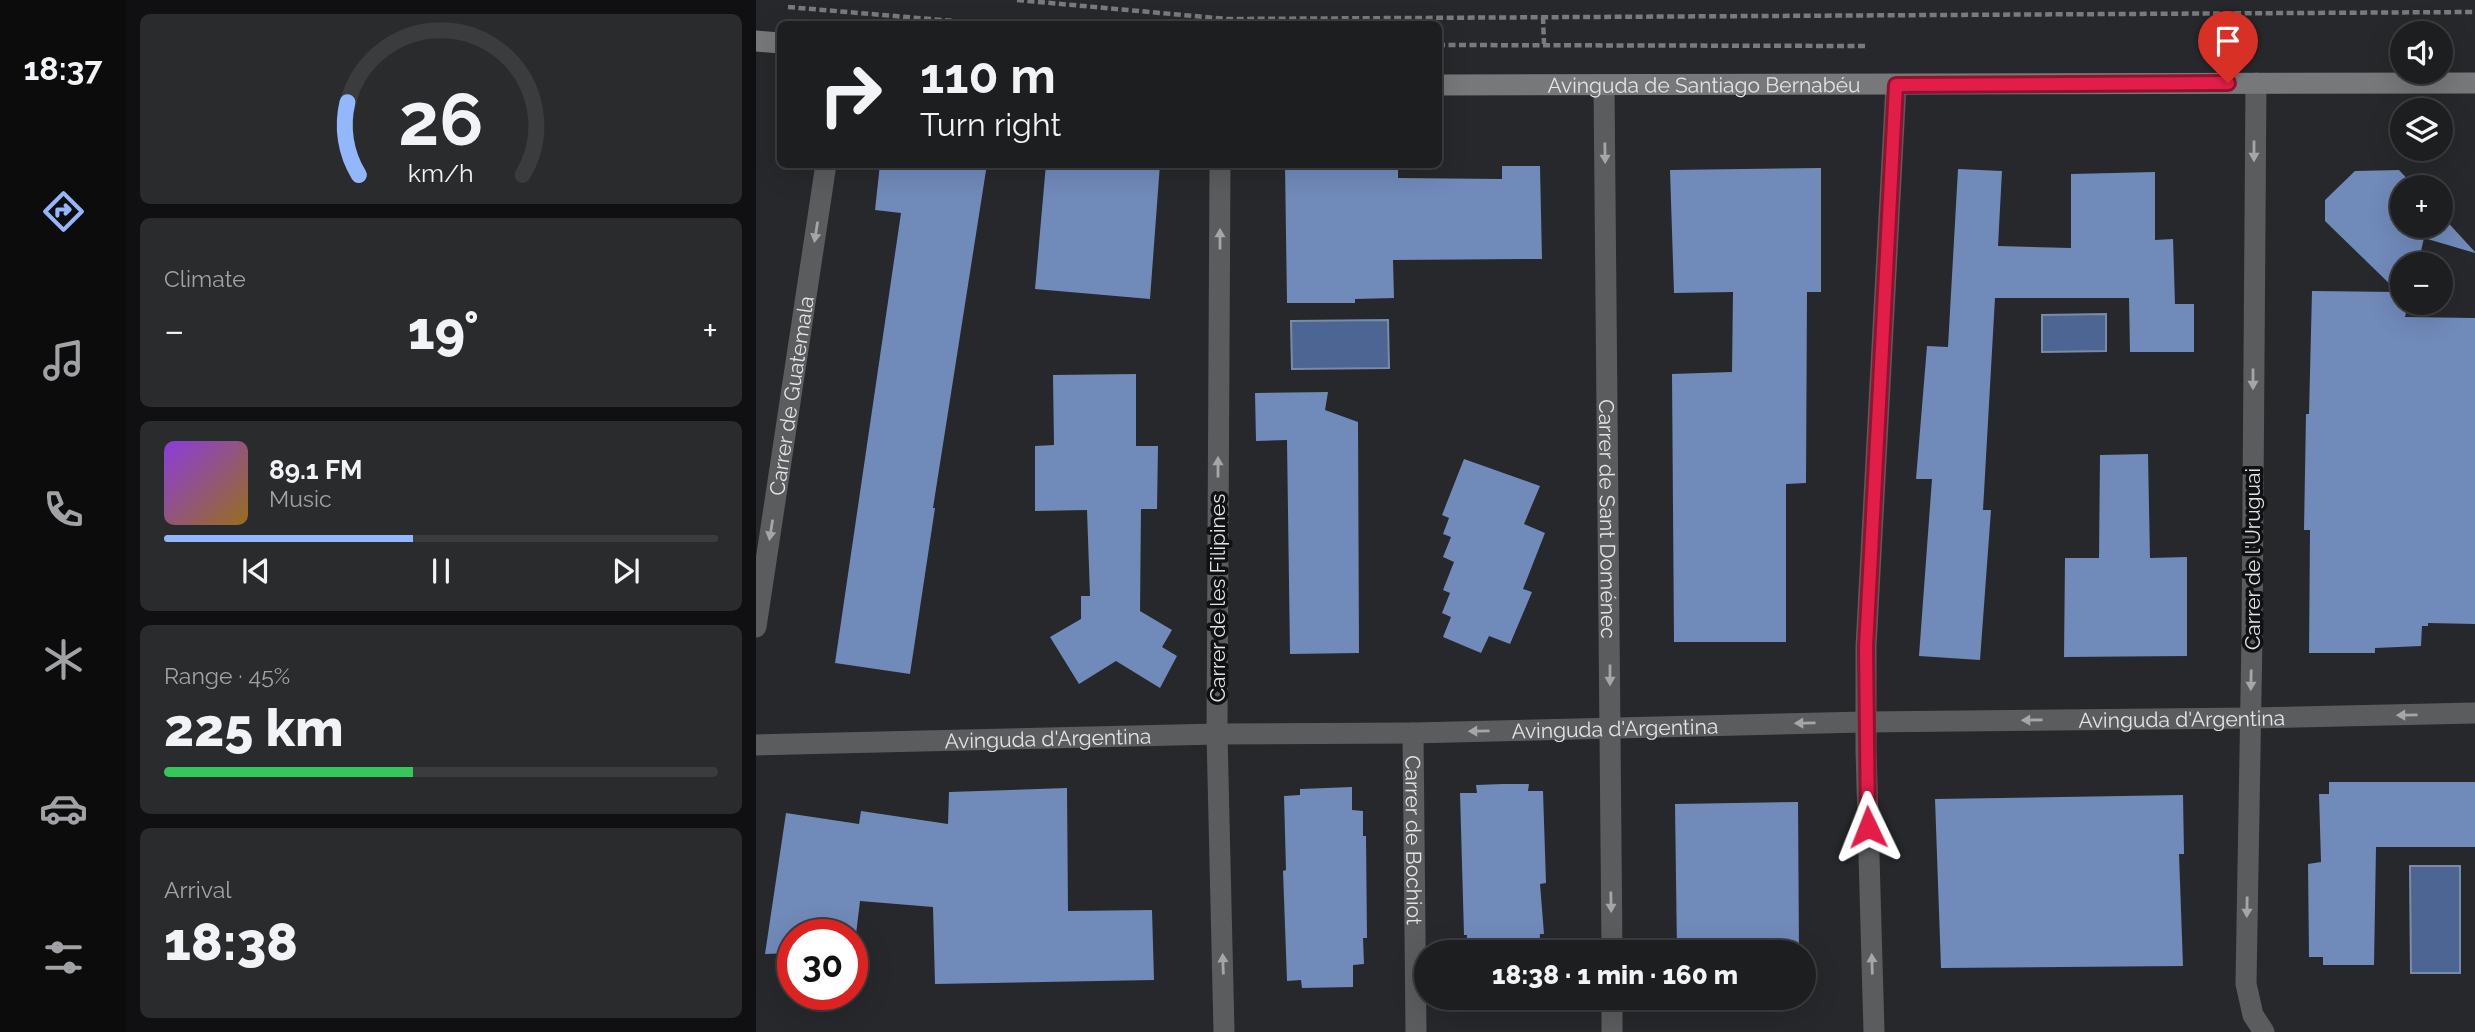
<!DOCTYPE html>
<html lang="en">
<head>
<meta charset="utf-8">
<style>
	:root { --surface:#1d1e20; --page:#2a2b2d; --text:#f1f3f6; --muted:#a0a2a5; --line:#3b3c3e; --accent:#92b7fd }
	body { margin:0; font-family:Raleway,sans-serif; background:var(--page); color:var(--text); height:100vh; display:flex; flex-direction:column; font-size:26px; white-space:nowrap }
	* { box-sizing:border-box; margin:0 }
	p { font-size:23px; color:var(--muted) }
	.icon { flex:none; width:38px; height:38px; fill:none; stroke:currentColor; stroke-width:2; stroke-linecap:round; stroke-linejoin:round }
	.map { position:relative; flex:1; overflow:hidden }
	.side { display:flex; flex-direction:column; gap:14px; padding:14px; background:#101012; width:630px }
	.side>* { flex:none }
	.banner { position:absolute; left:21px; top:21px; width:665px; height:147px; border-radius:10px; box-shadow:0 7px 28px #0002,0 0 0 2px var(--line); background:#1d1e20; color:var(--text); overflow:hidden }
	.fabs { position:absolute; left:1634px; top:21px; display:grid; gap:14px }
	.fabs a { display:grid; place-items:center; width:63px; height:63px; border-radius:50%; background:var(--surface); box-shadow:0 7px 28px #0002,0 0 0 2px var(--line); font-size:35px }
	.speed { position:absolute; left:21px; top:919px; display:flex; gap:14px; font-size:35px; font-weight:700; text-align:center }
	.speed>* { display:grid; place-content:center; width:91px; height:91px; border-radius:50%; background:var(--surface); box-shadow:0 7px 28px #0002,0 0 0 2px var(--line); line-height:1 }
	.speed .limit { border:10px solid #d22; background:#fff; color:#111 }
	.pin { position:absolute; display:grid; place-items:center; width:60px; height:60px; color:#fff; margin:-72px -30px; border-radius:50% 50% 50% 0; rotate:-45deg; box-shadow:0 0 7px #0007 }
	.pin .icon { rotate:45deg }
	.me { position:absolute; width:77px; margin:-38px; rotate:358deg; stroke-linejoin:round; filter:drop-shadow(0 0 5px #0008) }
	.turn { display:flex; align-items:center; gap:24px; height:147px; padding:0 28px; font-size:32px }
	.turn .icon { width:91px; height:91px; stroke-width:2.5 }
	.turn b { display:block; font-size:49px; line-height:60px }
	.big { font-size:52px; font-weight:800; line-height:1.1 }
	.side .tile { flex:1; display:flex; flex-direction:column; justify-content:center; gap:10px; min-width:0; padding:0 24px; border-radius:10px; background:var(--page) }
	.side .dial { align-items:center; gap:0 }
	.dial svg { height:182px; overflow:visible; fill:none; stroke:var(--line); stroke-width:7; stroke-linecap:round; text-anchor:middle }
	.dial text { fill:var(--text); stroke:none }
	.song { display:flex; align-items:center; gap:21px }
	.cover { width:84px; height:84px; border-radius:10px; background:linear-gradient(135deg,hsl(270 70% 55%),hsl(40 70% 35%)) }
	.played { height:7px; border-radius:4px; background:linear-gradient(90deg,var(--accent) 45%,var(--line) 45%) }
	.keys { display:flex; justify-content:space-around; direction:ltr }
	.heat { display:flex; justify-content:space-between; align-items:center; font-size:38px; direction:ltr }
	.charge { height:10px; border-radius:5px; background:linear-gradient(90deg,#34c759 45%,var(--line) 0) }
	.trip { position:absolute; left:658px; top:940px; width:402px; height:70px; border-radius:35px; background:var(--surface); box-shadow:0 7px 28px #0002,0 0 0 2px var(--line); font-weight:800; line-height:70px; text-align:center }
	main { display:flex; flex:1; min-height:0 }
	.dock { display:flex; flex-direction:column; width:126px; justify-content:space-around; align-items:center; background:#0c0c0d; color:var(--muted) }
	.dock .icon { width:49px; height:49px }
	.dock .active { color:var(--accent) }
	.dock b { font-size:32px; color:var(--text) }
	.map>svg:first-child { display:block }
	.water { fill:#4c6592; stroke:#798bab; stroke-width:2 }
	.building { fill:#708aba }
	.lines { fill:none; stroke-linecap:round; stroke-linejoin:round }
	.path { stroke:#797a7d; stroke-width:4.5; stroke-dasharray:7 3.5; stroke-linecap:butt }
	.street { stroke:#5b5c5d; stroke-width:21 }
	.secondary { stroke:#77787a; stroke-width:21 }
	.oneway { fill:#a5a6a8 }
	.route-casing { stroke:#92132f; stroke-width:18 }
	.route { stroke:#e11d48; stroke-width:12 }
	.labels { text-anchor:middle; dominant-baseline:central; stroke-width:7; stroke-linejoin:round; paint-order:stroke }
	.street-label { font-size:21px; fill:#e2e3e5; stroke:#101112 }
</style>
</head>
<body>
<main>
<nav class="dock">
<b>18:37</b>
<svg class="icon active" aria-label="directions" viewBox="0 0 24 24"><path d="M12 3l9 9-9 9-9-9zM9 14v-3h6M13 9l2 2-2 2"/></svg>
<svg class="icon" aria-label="music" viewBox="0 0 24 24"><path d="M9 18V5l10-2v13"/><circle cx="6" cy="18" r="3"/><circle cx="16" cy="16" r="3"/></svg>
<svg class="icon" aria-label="phone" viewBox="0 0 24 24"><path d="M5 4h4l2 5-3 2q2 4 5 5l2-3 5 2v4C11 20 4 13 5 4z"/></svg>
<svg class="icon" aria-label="climate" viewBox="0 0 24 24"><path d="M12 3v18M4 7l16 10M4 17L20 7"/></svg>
<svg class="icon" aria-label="car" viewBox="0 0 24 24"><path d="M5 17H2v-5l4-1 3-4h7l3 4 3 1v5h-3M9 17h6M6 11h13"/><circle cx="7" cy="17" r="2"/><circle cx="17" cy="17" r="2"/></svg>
<svg class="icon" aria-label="filters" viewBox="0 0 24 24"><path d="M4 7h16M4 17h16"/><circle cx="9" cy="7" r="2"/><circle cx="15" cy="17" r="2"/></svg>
</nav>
<section class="side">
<div class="tile dial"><svg viewBox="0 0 100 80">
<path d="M14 69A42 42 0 1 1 86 69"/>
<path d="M14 69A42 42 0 0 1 9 37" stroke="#92b7fd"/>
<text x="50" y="56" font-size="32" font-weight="700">26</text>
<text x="50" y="72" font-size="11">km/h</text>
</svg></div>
<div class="tile"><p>Climate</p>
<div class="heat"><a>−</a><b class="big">19°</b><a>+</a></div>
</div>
<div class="tile">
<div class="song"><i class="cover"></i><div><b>89.1 FM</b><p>Music</p></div></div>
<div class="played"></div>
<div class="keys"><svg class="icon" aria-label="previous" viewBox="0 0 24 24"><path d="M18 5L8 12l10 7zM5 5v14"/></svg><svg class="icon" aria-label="pause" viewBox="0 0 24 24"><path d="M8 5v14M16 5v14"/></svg><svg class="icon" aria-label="next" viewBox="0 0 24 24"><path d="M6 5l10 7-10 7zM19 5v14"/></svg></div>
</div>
<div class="tile"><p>Range · 45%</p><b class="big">225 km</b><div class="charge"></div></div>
<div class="tile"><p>Arrival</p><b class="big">18:38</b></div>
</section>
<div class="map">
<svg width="1719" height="1032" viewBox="0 0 1719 1032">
	<rect width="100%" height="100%" fill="#27282b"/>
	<g class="water">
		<path d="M 1350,314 L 1350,351 L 1286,352 L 1286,315 Z"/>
		<path d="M 632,320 L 633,368 L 536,369 L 535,321 Z"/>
		<path d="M 1654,866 L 1704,866 L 1704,973 L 1655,973 Z"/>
	</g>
	<g class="building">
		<path d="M 124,164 L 231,164 L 177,508 L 179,508 L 154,674 L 79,663 L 145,213 L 119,210 Z"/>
		<path d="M 290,164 L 404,164 L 394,299 L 279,289 Z"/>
		<path d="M 642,164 L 642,178 L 746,179 L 746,166 L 784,166 L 786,259 L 637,260 L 638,298 L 599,299 L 599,303 L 531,303 L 529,165 Z"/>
		<path d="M 1065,168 L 1065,292 L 1051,292 L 1050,483 L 1030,484 L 1030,642 L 918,642 L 916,374 L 976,372 L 977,292 L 918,293 L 914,170 Z"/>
		<path d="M 1202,169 L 1246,171 L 1242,246 L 1315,248 L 1315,174 L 1399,172 L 1399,240 L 1417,239 L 1419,304 L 1438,304 L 1438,352 L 1374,352 L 1373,298 L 1239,298 L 1227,510 L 1235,510 L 1224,660 L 1163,656 L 1176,479 L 1160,479 L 1171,346 L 1192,347 Z"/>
		<path d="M 1643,170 L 1659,187 L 1647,187 L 1647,226 L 1685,226 L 1685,215 L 1719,252 L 1719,253 L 1668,238 L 1662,264 L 1647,264 L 1647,303 L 1652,303 L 1649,317 L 1719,318 L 1719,624 L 1672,623 L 1672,626 L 1666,626 L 1665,646 L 1619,648 L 1619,653 L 1553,653 L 1554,530 L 1548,530 L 1550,414 L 1553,414 L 1556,291 L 1642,292 L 1569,221 L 1569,200 L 1599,171 Z"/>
		<path d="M 380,374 L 380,446 L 402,446 L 401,509 L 385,509 L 384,611 L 416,630 L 406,647 L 421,656 L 404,688 L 360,661 L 323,684 L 294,637 L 325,619 L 325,596 L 334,596 L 331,510 L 279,511 L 279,446 L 298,445 L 297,375 Z"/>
		<path d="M 572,392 L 569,410 L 602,422 L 603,653 L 534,654 L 531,440 L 500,441 L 499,393 Z"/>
		<path d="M 1392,454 L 1394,558 L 1431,557 L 1431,656 L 1308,657 L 1309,558 L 1343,558 L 1344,455 Z"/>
		<path d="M 708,459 L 784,486 L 768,524 L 789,533 L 767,589 L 776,592 L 754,644 L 733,636 L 725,653 L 687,637 L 695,617 L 686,613 L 694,593 L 687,590 L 698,562 L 687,557 L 695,537 L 687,534 L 693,518 L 686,515 Z"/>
		<path d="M 1573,782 L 1719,782 L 1719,847 L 1620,847 L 1618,965 L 1567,965 L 1567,957 L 1553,957 L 1552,864 L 1565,862 L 1563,794 L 1573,794 Z"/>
		<path d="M 747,784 L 773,784 L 772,791 L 787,791 L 790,883 L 784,884 L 788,934 L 784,934 L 783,952 L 710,952 L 711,935 L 708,935 L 704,793 L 721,793 L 720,785 Z"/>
		<path d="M 596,787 L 596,810 L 607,811 L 607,836 L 610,836 L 611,938 L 607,938 L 608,964 L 597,965 L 597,987 L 546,988 L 545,980 L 531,981 L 527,871 L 530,870 L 528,796 L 544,795 L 544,789 Z"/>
		<path d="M 311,788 L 312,911 L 396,910 L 398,980 L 179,984 L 177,907 L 104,901 L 98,951 L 96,934 L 37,934 L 37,953 L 9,954 L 30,813 L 103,824 L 105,811 L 192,824 L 193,792 Z"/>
		<path d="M 1427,795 L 1428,854 L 1423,854 L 1427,966 L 1185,968 L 1179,799 Z"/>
		<path d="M 1042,802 L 1043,952 L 921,952 L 919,804 Z"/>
	</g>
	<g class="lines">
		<g class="path">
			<path d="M 261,0 L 471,19 L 1719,12"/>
			<path d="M 32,7 L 233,24"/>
			<path d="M 787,17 L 788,44"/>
			<path d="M 682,45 L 1110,46"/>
		</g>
		<g class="street">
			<path d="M 1500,83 L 1496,637 L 1490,984 L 1497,1015 L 1508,1032"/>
			<path id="s1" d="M 848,85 L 856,952"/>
			<path d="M 464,164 L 461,734 L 468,1032"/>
			<path id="s2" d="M 0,627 L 70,164"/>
			<path id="s3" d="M 657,733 L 660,1032"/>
			<path id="s4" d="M 0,745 L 461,734 L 657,733 L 1109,722 L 1494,718 L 1719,713"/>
			<path d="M 856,998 L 856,1032"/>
			<path d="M 1118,1032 L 1110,750 L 1110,647 L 1140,85"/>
		</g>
		<g class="secondary">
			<path d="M 0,41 L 24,43"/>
			<path id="s5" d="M 682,85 L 1719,83"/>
		</g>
	</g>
	<defs><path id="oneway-solid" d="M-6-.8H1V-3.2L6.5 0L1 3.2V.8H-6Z" transform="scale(1.75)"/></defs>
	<g class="oneway">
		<use href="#oneway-solid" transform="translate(1498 151) rotate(90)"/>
		<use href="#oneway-solid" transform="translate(849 153) rotate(89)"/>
		<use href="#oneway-solid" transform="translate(60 232) rotate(99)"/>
		<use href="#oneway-solid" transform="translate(464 239) rotate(-90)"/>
		<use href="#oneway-solid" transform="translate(1497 379) rotate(90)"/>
		<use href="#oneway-solid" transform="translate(462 467) rotate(-90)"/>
		<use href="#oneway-solid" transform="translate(15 530) rotate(99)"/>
		<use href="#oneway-solid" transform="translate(854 675) rotate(90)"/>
		<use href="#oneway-solid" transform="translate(1495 680) rotate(91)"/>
		<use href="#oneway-solid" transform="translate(1651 715) rotate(179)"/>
		<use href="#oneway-solid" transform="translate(1276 720) rotate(179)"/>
		<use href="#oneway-solid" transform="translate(1049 723) rotate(179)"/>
		<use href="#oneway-solid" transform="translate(723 731) rotate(179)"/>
		<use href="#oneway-solid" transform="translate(855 902) rotate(89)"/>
		<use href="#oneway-solid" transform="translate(1491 907) rotate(91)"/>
		<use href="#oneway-solid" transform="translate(467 964) rotate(-92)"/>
		<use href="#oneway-solid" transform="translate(1116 964) rotate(-92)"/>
	</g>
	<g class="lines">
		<defs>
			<path id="route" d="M 1112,827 L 1110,647 L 1140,85 L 1472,83"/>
		</defs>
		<use href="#route" class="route-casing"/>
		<use href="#route" class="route"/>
	</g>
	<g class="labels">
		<g class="street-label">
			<text stroke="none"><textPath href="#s5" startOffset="266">Avinguda de Santiago Bernabéu</textPath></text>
			<text stroke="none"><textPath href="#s2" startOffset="234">Carrer de Guatemala</textPath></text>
			<text stroke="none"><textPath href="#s1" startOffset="434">Carrer de Sant Doménec</textPath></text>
			<text transform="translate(1496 559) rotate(-90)">Carrer de l'Uruguai</text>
			<text transform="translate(461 598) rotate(-90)">Carrer de les Filipines</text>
			<text stroke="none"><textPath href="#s4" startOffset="1426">Avinguda d'Argentina</textPath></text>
			<text stroke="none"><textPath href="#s4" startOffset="859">Avinguda d'Argentina</textPath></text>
			<text stroke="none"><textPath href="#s4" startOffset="292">Avinguda d'Argentina</textPath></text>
			<text stroke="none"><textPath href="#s3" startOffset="107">Carrer de Bochiot</textPath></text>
		</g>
	</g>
</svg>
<div class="fabs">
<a><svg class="icon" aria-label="sound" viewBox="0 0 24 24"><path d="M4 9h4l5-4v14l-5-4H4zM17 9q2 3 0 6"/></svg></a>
<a><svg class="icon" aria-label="layers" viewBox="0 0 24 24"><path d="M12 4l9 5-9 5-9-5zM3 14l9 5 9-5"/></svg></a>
<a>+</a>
<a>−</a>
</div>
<div class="speed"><div class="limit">30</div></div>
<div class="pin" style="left:1472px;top:83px;background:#d93025"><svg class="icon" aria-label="arrive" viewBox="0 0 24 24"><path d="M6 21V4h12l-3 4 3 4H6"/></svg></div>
<svg class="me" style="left:1112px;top:827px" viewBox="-20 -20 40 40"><path d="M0-17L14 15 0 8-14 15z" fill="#e11d48" stroke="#fff" stroke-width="4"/></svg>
<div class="trip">18:38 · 1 min · 160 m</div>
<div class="banner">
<div class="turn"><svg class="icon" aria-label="right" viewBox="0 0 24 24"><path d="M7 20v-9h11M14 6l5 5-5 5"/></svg><div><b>110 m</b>Turn right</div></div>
</div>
</div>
</main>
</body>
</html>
